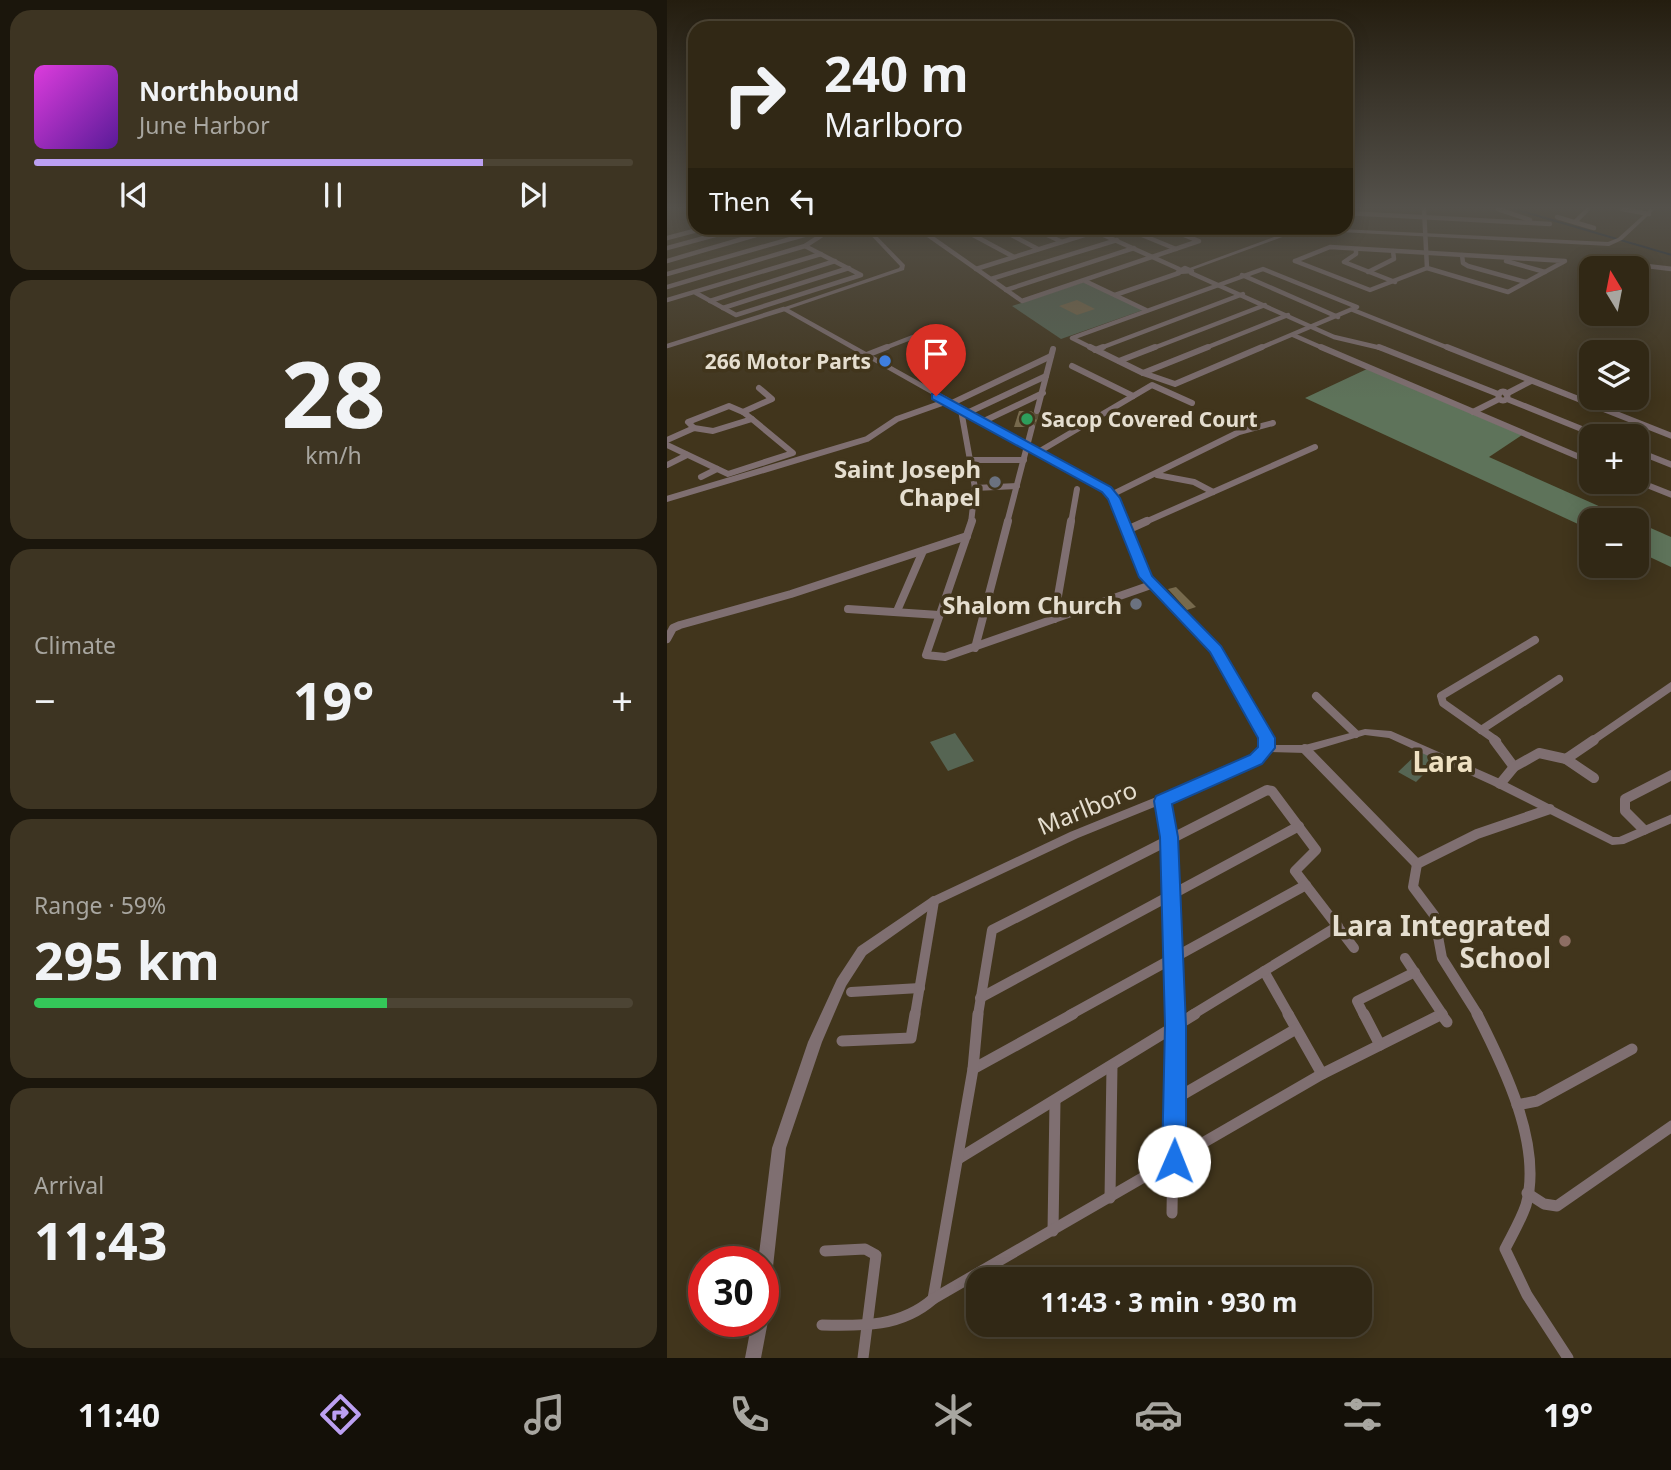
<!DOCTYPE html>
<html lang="en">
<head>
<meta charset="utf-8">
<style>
	:root { --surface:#312815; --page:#3d3422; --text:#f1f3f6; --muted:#a8a6a0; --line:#4c4434; --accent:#bca0f2 }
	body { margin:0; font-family:"Noto Sans",sans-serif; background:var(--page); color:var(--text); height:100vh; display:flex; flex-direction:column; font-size:26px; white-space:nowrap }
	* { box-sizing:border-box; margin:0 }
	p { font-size:23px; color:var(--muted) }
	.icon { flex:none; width:38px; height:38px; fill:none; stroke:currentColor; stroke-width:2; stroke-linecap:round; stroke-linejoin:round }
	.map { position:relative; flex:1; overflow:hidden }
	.drawer { display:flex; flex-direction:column; gap:10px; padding:10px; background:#1b160c; width:667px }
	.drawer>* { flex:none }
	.hud { position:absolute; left:21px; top:21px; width:665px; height:214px; border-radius:21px; box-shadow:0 4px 18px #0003,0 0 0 2px var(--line); background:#312815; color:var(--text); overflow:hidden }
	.needle { width:46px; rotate:350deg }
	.tools { position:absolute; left:912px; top:256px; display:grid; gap:14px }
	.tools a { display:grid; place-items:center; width:70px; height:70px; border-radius:14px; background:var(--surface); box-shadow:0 4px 18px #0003,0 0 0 2px var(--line); font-size:35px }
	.speed { position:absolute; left:21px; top:1246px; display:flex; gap:14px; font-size:35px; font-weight:700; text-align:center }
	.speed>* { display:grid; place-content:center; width:91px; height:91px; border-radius:50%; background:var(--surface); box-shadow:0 4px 18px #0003,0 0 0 2px var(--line); line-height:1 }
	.speed .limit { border:10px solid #d22; background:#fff; color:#111 }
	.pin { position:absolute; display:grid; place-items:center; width:60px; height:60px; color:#fff; margin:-72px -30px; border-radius:50% 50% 50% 0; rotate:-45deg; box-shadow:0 0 7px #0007 }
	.pin .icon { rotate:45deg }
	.me { position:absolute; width:77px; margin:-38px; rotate:1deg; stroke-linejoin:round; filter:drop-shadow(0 0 5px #0008) }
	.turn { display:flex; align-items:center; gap:24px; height:147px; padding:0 21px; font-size:32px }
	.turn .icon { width:91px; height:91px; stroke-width:2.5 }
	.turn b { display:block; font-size:49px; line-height:60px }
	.then { display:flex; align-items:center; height:66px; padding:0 21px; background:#0003; gap:14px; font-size:26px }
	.big { font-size:52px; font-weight:700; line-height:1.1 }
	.drawer .card { flex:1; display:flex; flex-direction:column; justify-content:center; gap:10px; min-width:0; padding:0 24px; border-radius:21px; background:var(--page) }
	.drawer .dial { align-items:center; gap:0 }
	.dial b { font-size:91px; line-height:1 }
	.song { display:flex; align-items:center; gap:21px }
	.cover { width:84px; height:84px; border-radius:10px; background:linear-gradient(135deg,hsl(300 70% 55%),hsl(270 70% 35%)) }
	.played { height:7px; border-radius:4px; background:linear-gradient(90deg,var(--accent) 75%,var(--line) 75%) }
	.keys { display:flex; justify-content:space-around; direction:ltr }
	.heat { display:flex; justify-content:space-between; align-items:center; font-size:38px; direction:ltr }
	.charge { height:10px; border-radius:5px; background:linear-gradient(90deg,#34c759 59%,var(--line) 0) }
	.trip { position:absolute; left:299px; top:1267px; width:406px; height:70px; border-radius:21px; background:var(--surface); box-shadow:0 4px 18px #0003,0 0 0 2px var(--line); font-weight:700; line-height:70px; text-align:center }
	.tab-bar { display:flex; height:112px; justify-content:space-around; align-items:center; background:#141008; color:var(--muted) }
	.tab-bar .icon { width:49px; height:49px }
	.tab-bar .selected { color:var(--accent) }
	.tab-bar b { font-size:32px; color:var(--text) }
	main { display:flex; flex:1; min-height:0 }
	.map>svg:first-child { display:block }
	.green { fill:#566553 }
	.forest { fill:#5e735a }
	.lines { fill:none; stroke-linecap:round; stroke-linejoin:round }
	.stream { stroke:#122438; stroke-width:2 }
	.building { fill:#776a4d }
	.minor-tunnel { stroke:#5a4e37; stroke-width:6; stroke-dasharray:6 2.5; stroke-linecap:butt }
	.minor-far4 { stroke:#7f6f71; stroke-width:4.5 }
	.minor-far3 { stroke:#7f6f71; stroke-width:6 }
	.minor-far2 { stroke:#7f6f71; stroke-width:8 }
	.minor-far1 { stroke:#7f6f71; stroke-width:10 }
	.minor { stroke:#7f6f71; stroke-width:11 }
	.tertiary { fill:#7f6f71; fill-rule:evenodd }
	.route { fill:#1a73e8; stroke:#114b97; stroke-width:2 }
	.shop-dot { fill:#3f7fe0; stroke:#41351c; stroke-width:2.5 }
	.leisure-dot { fill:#2e9e5b; stroke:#41351c; stroke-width:2.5 }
	.worship-dot { fill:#6b7280; stroke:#41351c; stroke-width:2.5 }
	.education-dot { fill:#8d6e63; stroke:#41351c; stroke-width:2.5 }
	.labels { text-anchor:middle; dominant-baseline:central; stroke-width:7; stroke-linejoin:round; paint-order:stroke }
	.far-poi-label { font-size:21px; font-weight:bold; fill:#e5decf; stroke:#41351c; text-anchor:end }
	.poi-label { font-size:24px; font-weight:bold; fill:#e5decf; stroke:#41351c; text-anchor:end }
	.street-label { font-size:24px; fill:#e5decf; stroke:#41351c }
	.quarter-label { font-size:28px; font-weight:bold; fill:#efe1c2; stroke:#41351c }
	.near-poi-label { font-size:28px; font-weight:bold; fill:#e5decf; stroke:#41351c; text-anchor:end }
</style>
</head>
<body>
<main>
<section class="drawer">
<div class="card">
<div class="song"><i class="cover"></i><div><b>Northbound</b><p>June Harbor</p></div></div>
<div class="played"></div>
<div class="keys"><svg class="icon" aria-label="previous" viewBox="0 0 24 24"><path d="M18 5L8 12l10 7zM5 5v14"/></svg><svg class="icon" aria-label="pause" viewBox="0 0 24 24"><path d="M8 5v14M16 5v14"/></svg><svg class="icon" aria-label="next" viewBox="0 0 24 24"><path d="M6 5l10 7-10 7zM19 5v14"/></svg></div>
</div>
<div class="card dial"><b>28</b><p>km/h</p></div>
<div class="card"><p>Climate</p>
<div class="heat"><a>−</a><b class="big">19°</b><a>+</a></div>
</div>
<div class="card"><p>Range · 59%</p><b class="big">295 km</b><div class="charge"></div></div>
<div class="card"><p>Arrival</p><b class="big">11:43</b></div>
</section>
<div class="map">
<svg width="1005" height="1358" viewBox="0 0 1005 1358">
	<rect width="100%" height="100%" fill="#41351c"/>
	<g class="green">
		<path d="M 420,281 L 479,309 L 394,339 L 345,306 Z"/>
		<path d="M 288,733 L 307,761 L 281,771 L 263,742 Z"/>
		<path d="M 753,751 L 771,760 L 749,782 L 731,772 Z"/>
	</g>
	<g class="forest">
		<path d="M 700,369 L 855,435 L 822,457 L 963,520 L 924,520 L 924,530 L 638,398 Z"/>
		<path d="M 970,522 L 1004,537 L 1004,567 L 970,551 Z"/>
	</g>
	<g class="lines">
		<path class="stream" d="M 847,209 L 1005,255"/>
	</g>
	<g class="building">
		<path d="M 410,300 L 428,309 L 410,315 L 392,306 Z"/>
		<path d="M 352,411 L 364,411 L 371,417 L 369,423 L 364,421 L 359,427 L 347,427 Z"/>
		<path d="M 509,587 L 529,607 L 520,610 L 501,589 Z"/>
	</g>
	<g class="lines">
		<path class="minor-tunnel" d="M 365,427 L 370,411"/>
		<g class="minor-far4">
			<path d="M 831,209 L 863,220"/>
			<path d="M 955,209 L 982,214"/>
			<path d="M 679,213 L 883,224"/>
			<path d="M 890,217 L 927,228"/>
			<path d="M 908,222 L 921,209"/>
			<path d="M 251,228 L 355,301 L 532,241 L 499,228"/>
			<path d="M 293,228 L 347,257"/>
			<path d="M 331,228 L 371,249"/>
			<path d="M 366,228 L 395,242"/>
			<path d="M 421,228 L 512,269"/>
			<path d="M 458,228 L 509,249"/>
			<path d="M 546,228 L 557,231 L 568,228"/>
			<path d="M 0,238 L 38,228"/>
			<path d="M 0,248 L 74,228"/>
			<path d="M 689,249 L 689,254 L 677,262 L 728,282"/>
			<path d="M 795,255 L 796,263 L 801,266 L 859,282"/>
			<path d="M 0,261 L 113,228"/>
			<path d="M 628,261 L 663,247 L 898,261 L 841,292 L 760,268"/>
			<path d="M 628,261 L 703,290 L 760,268 L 757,209"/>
			<path d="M 839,261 L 878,272"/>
			<path d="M 971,265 L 1005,269"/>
			<path d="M 518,268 L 525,271 L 511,272 Z"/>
			<path d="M 309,269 L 430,231"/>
			<path d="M 701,272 L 727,259 L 726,251"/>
			<path d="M 524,273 L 667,337 L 718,349"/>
			<path d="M 0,274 L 162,228"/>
			<path d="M 575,275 L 671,317"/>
			<path d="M 324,279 L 450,240"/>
			<path d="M 418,281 L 479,310"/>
			<path d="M 0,287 L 138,246 L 155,235 L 152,228"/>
			<path d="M 339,290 L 467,248"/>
			<path d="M 29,293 L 69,315 L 194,275 L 138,246"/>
			<path d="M 448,295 L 512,273"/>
			<path d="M 0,300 L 154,254"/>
			<path d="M 43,301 L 168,261"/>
			<path d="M 56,308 L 182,268"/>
			<path d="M 686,310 L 784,349"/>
			<path d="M 626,335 L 658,349"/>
			<path d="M 0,346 L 117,309"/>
			<path d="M 215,349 L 246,337"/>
			<path d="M 427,349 L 405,338 L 596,269 L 690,307 L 591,349"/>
			<path d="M 431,349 L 576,294"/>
			<path d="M 484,349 L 598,305"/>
			<path d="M 536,349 L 621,315"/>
		</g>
		<g class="minor-far3">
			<path d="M 423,347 L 476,373 L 508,384 L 595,347"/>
			<path d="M 654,347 L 924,462"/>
			<path d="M 712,347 L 831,394"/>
			<path d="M 780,347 L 1005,436"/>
			<path d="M 428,350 L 436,347"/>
			<path d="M 197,356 L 220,347"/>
			<path d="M 452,361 L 488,347"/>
			<path d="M 405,366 L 466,396"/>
			<path d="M 476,373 L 541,347"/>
			<circle cx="836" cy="396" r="4.5"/>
			<path d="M 839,394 L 864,381"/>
			<path d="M 840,399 L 932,436"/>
			<path d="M 283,404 L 384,356"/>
			<path d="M 294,410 L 308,488 L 304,523"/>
			<path d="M 370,411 L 386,349"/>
			<path d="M 806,412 L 832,399"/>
			<path d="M 300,413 L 379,376"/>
			<path d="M 317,421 L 376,393"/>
			<path d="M 27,428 L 21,422 L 62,406 L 76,412"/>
			<path d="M 0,440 L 27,428 L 46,431 L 85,419 L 76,412 L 105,399 L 92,388"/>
			<path d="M 0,445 L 61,474 L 126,453 L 85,419"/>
			<path d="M 373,451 L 485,385 L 525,403"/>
			<path d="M 970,451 L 1005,465"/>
			<path d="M 303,460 L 357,460"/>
			<path d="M 0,465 L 20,455"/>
			<path d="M 490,475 L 527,482 L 546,492"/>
			<path d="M 34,477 L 50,469"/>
			<path d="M 970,481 L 1005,495"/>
			<path d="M 308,488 L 350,486"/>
			<path d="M 444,495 L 572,432 L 606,423"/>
			<path d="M 0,499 L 200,439 L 230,419 L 278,402"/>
			<path d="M 340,523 L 365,427"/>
			<path d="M 404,523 L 410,489"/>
			<path d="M 476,523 L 648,447"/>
		</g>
		<g class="minor-far2">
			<path d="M 305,521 L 259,655 L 278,657 L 484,585"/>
			<path d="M 460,530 L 480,521"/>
			<path d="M 181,609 L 272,615"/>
			<path d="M 230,611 L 256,551"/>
			<path d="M 387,619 L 404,521"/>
			<path d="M 0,639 L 6,628 L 13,625 L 124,594 L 300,536"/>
			<path d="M 308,648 L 341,521"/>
			<path d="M 649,696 L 689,734"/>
			<path d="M 814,730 L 892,679"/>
			<path d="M 830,741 L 776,703 L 774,696 L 868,640"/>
			<path d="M 925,741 L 1005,686"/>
		</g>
		<g class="minor-far1">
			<path d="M 827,740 L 847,767"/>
			<path d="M 638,749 L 750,864"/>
			<path d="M 899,759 L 927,778"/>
			<path d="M 833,784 L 847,767 L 872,753 L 899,759 L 927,740"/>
			<path d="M 496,801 L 502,837 L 508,1015"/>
			<path d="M 977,830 L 958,811 L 958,799 L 1005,775"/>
			<path d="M 750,864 L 746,887 L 767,915 L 775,958 L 811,1015"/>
			<path d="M 750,864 L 810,834 L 883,809"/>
			<path d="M 738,958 L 776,1015"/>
			<path d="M 597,971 L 622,1015"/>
			<path d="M 184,992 L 253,988"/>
			<path d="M 313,998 L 632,826"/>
			<path d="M 248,1015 L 267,901"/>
			<path d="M 311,1015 L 325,930 L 600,790 L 605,791 L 649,850 L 628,871 L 687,948"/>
			<path d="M 403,1015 L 639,885"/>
			<path d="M 525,1015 L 671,926"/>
			<path d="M 697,1015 L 690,1001 L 748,972"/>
			<path d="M 772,1015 L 775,1014"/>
		</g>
		<g class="minor">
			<path d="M 621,1014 L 655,1074"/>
			<path d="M 697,1014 L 713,1045 L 775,1014"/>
			<path d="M 774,1014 L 780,1022"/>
			<path d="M 810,1014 C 836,1065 876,1145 859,1205 C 854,1220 845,1235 838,1249 L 860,1295 L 901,1358"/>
			<path d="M 175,1041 L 244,1038 L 248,1014"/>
			<path d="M 306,1069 L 406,1014"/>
			<path d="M 508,1099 L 629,1029"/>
			<path d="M 850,1105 L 870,1101 L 965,1049"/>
			<path d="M 291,1159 L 528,1014"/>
			<path d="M 860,1193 L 877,1204 L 890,1206 L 1005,1126"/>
			<path d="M 443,1198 L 445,1066"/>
			<path d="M 505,1213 L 508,1014"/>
			<path d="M 386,1231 L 388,1101"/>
			<path d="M 158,1251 L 198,1249 L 209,1255 L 196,1358"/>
			<path d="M 266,1299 L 306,1069 L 311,1014"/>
			<path d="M 155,1325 C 196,1326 234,1327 266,1299 L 655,1074 L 713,1045"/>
		</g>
		<g class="tertiary">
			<path d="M 983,209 L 988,209 L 955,240 L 942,246 L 654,231 L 618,236 L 525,270 L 520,269 L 615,234 L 653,228 L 941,242 L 951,238 Z"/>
			<path d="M 197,228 L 202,228 L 238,265 L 237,270 L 122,309 L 442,487 L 451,498 L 483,576 L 552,647 L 606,745 L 638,745 L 698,729 L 724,731 L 833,779 L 946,837 L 952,837 L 1005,814 L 1005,823 L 957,844 L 945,845 L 825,785 L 722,738 L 698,735 L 638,753 L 602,752 L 600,757 L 586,767 L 411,838 L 271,904 L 199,955 L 179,986 L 155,1042 L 119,1148 L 104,1285 L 101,1290 L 96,1293 L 96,1262 L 91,1262 L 105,1148 L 141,1042 L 170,979 L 191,947 L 263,898 L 403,832 L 578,761 L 592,752 L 596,744 L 545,651 L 475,577 L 443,499 L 436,491 L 115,310 L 115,308 L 232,268 L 233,266 Z"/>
			<path d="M 96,1314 L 99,1315 L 101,1321 L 94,1358 L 78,1358 L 85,1321 L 96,1321 Z"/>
		</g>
	</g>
	<linearGradient id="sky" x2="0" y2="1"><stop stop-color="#241d0f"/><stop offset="0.52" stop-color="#54514b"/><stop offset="1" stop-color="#54514b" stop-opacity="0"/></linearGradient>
	<rect width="1005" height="399" fill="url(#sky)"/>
	<path class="route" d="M 265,394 L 273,394 L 444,487 L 453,498 L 485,576 L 554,646 L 608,738 L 608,748 L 595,764 L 505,804 L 511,837 L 519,1026 L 519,1161 L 515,1169 L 507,1172 L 499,1169 L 495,1161 L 498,1026 L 493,837 L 487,801 L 489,796 L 583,755 L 591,747 L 591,738 L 543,652 L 472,577 L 441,499 L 435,492 L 265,399 Z"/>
	<circle class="shop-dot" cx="218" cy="361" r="7"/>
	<circle class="leisure-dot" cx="360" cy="419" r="7"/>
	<g class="worship-dot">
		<circle cx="328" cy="482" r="7"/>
		<circle cx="469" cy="604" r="7"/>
	</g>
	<circle class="education-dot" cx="898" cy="941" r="7"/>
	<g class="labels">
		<g class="far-poi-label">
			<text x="204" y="361">266 Motor Parts</text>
			<text x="374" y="419" text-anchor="start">Sacop Covered Court</text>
		</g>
		<g class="poi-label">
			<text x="314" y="468">Saint Joseph<tspan x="314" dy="28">Chapel</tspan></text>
			<text x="455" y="604">Shalom Church</text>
		</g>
		<g class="street-label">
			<text transform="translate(420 807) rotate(-22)">Marlboro</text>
		</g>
		<g class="quarter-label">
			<text x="776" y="761">Lara</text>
		</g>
		<g class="near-poi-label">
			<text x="884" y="925">Lara Integrated<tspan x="884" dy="32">School</tspan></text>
		</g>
	</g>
</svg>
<div class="tools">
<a><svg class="needle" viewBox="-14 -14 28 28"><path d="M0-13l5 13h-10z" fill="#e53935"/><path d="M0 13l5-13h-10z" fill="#a8a6a0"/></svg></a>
<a><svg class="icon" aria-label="layers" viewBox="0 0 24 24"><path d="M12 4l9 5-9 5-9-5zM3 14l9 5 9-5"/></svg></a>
<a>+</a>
<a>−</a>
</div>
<div class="speed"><div class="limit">30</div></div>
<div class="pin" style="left:269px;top:396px;background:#d93025"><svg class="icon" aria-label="arrive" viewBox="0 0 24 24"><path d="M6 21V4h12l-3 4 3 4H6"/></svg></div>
<svg class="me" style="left:507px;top:1161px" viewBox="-20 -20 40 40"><circle r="19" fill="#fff"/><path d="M0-13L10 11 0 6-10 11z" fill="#1a73e8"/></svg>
<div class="trip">11:43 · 3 min · 930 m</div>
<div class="hud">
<div class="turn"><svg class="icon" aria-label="right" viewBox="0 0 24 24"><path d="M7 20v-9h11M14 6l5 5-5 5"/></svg><div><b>240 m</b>Marlboro</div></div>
<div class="then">Then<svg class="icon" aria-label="left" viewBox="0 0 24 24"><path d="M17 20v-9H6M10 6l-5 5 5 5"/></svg></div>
</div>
</div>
</main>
<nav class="tab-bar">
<b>11:40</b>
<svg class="icon selected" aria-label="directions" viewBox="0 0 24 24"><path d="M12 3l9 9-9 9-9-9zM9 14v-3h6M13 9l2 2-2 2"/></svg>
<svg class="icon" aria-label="music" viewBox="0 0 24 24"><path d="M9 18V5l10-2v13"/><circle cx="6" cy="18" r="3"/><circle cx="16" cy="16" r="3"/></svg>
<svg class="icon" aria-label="phone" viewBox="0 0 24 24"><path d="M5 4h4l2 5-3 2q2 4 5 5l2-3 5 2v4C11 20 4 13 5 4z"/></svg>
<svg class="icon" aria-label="climate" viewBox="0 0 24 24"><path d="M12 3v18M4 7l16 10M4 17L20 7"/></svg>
<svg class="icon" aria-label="car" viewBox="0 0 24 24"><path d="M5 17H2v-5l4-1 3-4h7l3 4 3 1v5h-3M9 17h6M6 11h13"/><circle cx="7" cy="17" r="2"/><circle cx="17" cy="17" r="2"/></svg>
<svg class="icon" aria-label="filters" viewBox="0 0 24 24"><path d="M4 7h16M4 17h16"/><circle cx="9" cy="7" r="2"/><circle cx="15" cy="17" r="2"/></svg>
<b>19°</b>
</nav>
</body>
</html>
